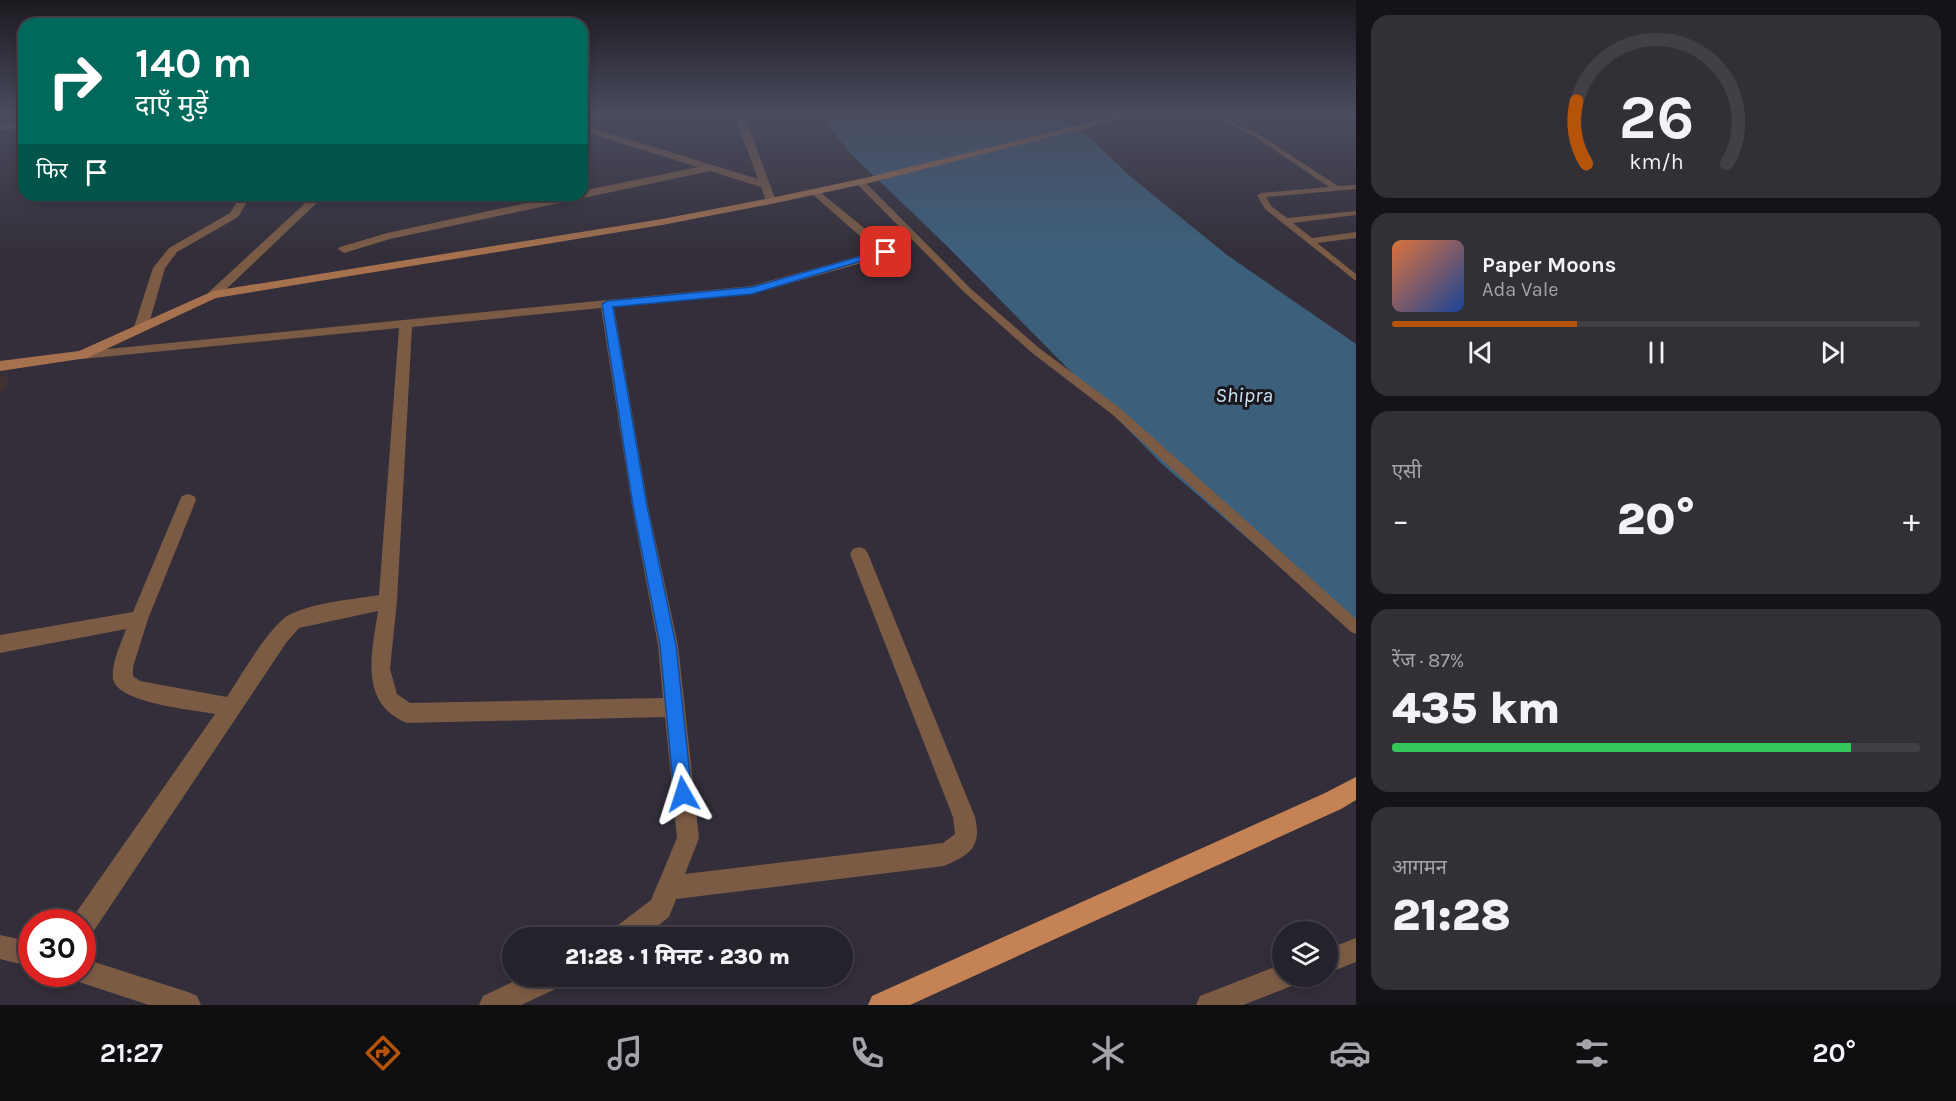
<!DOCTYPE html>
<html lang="hi">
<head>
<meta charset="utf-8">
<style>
	:root { --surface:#26222b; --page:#322f37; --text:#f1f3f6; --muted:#a4a4a9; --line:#423f47; --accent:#b45309 }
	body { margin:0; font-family:Karla,"Noto Sans Devanagari",sans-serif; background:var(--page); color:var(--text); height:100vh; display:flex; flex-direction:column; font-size:22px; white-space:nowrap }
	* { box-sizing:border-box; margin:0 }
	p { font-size:20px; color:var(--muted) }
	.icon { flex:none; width:33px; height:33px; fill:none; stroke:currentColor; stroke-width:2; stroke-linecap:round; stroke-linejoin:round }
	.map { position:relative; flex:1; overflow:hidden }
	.panel { display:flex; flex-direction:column; gap:15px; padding:15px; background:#151318; width:600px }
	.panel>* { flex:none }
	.guide { position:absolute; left:18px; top:18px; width:570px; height:183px; border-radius:18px; box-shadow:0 3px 9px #0003,0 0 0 2px var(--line); background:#00695c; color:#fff; overflow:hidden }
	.tools { position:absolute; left:1272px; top:921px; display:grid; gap:12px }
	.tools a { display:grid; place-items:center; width:66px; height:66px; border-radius:50%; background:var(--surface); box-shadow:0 3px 9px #0003,0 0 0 2px var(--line); font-size:30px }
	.speed { position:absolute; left:18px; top:909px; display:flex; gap:12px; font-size:30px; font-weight:700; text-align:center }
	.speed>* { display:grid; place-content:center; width:78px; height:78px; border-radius:50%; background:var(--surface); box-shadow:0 3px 9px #0003,0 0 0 2px var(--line); line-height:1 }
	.speed .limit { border:9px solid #d22; background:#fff; color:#111 }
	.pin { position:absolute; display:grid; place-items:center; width:51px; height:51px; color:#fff; margin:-26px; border-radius:12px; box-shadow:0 3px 9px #0006 }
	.me { position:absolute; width:66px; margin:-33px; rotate:354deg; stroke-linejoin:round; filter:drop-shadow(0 0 4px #0008) }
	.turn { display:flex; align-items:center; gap:21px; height:126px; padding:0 18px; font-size:27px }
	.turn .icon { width:78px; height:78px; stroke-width:2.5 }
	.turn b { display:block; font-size:42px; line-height:51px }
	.then { display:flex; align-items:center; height:57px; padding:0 18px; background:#0003; gap:12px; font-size:22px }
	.big { font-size:45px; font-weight:800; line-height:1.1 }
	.panel .tile { flex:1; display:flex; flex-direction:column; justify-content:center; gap:9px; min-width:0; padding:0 21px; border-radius:18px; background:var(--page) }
	.panel .dial { align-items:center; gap:0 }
	.dial svg { height:156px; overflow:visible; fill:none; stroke:var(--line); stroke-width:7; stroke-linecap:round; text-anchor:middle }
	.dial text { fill:var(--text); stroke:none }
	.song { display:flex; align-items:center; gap:18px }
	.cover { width:72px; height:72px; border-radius:9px; background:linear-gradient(135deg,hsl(20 70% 55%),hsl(220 70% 35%)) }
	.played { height:6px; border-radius:3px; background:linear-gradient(90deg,var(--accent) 35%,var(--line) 35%) }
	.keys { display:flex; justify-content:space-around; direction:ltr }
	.heat { display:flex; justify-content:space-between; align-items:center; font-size:33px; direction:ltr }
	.charge { height:9px; border-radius:4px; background:linear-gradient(90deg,#34c759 87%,var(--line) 0) }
	.trip { position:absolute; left:502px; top:927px; width:351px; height:60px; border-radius:30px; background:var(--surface); box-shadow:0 3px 9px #0003,0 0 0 2px var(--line); font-weight:800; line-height:60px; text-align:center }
	.tabs { display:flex; height:96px; justify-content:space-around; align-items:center; background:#0f0e11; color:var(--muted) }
	.tabs .icon { width:42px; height:42px }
	.tabs .current { color:var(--accent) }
	.tabs b { font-size:27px; color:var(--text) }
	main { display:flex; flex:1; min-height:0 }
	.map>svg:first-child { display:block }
	.water { fill:#3c607c }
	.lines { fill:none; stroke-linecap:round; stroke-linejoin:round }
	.service { fill:#7c5b45; fill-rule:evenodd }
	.minor { fill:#7c5b45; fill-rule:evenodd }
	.secondary { fill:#a5714e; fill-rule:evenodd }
	.primary { fill:#c58254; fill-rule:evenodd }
	.shaded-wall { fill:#3e3332 }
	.route { fill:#1a73e8; stroke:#114b97; stroke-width:1.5 }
	.labels { text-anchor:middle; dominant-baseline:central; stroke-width:6; stroke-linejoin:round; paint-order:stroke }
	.water-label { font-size:21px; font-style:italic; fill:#cae2f6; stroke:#19171c }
</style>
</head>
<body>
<main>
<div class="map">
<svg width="1356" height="1005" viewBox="0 0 1356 1005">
	<rect width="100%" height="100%" fill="#332e39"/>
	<path class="water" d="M 821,114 L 1057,114 L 1089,137 L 1130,176 L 1227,255 L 1356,344 L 1356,629 L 1308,591 L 1162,464 L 948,247 L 847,150 Z"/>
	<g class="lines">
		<g class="service">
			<path d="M 1111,114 L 1118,114 L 1122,118 L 1117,119 Z"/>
			<path d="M 1208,114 L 1216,114 L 1258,134 L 1338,186 L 1356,185 L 1356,189 L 1266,197 L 1271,206 L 1287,218 L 1356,211 L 1356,215 L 1293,223 L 1312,238 L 1356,232 L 1356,238 L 1317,243 L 1356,274 L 1356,281 L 1265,209 L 1257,195 L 1261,193 L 1329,187 L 1254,136 Z"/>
			<path d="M 857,180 L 863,180 L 971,289 L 1039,348 L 1121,409 L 1356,619 L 1356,634 L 1351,632 L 1113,415 L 1031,352 L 965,293 L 857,184 Z"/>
		</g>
		<g class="minor">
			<path d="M 734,114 L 744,114 L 776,201 L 775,203 L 767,203 L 761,187 L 710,171 L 390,239 L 344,253 L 338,249 L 340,247 L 387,233 L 563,195 L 582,195 L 582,191 L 698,167 L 582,131 L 582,125 L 758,179 Z"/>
			<path d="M 24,122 L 24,128 L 0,130 L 0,124 Z"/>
			<path d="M 815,188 L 890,249 L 890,255 L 752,294 L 614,307 L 648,506 L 678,645 L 699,838 L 685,874 L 943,843 L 955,834 L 953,817 L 850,554 L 853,549 L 859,547 L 865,549 L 868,554 L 975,817 C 982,847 970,855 944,866 L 676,899 L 669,917 L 642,938 L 610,938 L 613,929 L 651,900 L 677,838 L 665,717 L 407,723 C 358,703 372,652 378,611 L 299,628 L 286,643 L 91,935 L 82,938 L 82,922 L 71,922 L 73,917 L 215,714 C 194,710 117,703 113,679 C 111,663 121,644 126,629 L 0,653 L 0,635 L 133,612 L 180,500 L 182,496 L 188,494 L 194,496 L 196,500 L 148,619 L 133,667 L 133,676 L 140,681 L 227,697 C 239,678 271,624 289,615 C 315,602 350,600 379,595 L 399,328 L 82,359 L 77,358 L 75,355 L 77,352 L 751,286 L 877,251 L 811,193 L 810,191 ZM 601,308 L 632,506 L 658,645 L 663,698 L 410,703 L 397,694 L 390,669 L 397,601 L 412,327 Z"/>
			<path d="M 241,195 L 251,195 L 238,217 L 177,252 L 165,268 L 148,327 L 146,330 L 136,330 L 134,327 L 153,268 L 169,248 L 230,213 Z"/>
			<path d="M 314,195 L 325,195 L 217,298 L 209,298 L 207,295 L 209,292 Z"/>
			<path d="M 0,935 L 32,942 L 32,967 L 0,959 Z"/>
			<path d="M 1356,938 L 1356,962 L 1328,973 L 1328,949 Z"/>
			<path d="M 82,958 L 188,992 L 197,996 L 201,1005 L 149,1005 L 82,983 L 73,979 L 71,974 L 82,974 Z"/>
			<path d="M 1282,964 L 1282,976 L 1297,976 L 1294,985 L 1243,1005 L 1196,1005 L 1200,996 Z"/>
			<path d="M 525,976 L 567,976 L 564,985 L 521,1005 L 479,1005 L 483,996 Z"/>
		</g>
		<path class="secondary" d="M 1127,114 L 1141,114 L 869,183 L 771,204 L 662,225 L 216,298 L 87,358 L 0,371 L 0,361 L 79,351 L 213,291 L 662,219 L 771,198 L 869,177 Z"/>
		<path class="primary" d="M 1356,777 L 1356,800 L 1341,809 L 910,1005 L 868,1005 L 872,996 L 1325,793 Z"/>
	</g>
	<path class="shaded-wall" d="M 4,373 L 10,380 L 0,395 L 0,379 Z"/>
	<linearGradient id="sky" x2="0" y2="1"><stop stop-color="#1c191f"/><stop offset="0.45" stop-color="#4a4c5f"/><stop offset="1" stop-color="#4a4c5f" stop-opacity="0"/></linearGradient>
	<rect width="1356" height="254" fill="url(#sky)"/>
	<path class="route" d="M 883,250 L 891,252 L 752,294 L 613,307 L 647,506 L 676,645 L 692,794 L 690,801 L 683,803 L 677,801 L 674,794 L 660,645 L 633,506 L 602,304 L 607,301 L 752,287 Z"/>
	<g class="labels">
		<g class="water-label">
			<text x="1244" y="395">Shipra</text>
		</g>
	</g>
</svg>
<div class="tools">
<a><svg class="icon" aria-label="layers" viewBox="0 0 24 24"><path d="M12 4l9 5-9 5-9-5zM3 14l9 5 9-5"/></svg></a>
</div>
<div class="speed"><div class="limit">30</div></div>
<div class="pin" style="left:886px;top:252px;background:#d93025"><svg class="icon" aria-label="arrive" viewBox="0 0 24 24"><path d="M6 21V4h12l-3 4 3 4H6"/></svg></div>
<svg class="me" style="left:683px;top:794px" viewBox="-20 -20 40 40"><path d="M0-17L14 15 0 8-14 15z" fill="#1a73e8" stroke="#fff" stroke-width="4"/></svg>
<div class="trip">21:28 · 1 मिनट · 230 m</div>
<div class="guide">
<div class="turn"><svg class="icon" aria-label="right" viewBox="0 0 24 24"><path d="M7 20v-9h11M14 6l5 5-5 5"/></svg><div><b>140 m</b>दाएँ मुड़ें</div></div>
<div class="then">फिर<svg class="icon" aria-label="arrive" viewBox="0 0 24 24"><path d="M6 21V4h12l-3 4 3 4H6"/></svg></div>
</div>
</div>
<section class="panel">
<div class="tile dial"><svg viewBox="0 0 100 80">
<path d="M14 69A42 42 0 1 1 86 69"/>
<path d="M14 69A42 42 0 0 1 9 37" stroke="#b45309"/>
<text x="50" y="56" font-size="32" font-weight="700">26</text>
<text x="50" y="72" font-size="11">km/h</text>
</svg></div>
<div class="tile">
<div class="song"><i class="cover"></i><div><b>Paper Moons</b><p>Ada Vale</p></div></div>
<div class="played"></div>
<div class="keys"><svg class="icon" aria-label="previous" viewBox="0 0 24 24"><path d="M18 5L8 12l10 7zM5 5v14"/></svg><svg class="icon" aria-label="pause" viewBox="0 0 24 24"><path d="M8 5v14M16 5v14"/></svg><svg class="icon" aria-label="next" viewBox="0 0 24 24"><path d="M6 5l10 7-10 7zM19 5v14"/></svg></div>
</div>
<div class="tile"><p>एसी</p>
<div class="heat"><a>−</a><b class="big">20°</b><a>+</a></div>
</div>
<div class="tile"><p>रेंज · 87%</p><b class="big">435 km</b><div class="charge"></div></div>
<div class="tile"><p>आगमन</p><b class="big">21:28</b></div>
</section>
</main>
<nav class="tabs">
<b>21:27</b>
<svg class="icon current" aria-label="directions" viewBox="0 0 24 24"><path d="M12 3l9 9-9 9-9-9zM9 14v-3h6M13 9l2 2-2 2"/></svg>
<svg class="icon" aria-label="music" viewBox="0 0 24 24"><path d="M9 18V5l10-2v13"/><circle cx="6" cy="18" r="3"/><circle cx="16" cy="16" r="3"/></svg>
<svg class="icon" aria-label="phone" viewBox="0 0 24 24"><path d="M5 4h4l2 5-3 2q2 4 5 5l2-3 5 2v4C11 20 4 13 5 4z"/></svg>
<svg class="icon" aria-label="climate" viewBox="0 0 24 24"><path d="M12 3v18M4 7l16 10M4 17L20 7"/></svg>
<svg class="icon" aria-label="car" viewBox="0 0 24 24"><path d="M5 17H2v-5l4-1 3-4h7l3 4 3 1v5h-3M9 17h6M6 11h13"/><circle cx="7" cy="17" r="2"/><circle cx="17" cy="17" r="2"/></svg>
<svg class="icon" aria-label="filters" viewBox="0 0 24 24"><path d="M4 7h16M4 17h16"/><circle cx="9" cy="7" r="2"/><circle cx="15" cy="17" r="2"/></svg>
<b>20°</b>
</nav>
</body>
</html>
